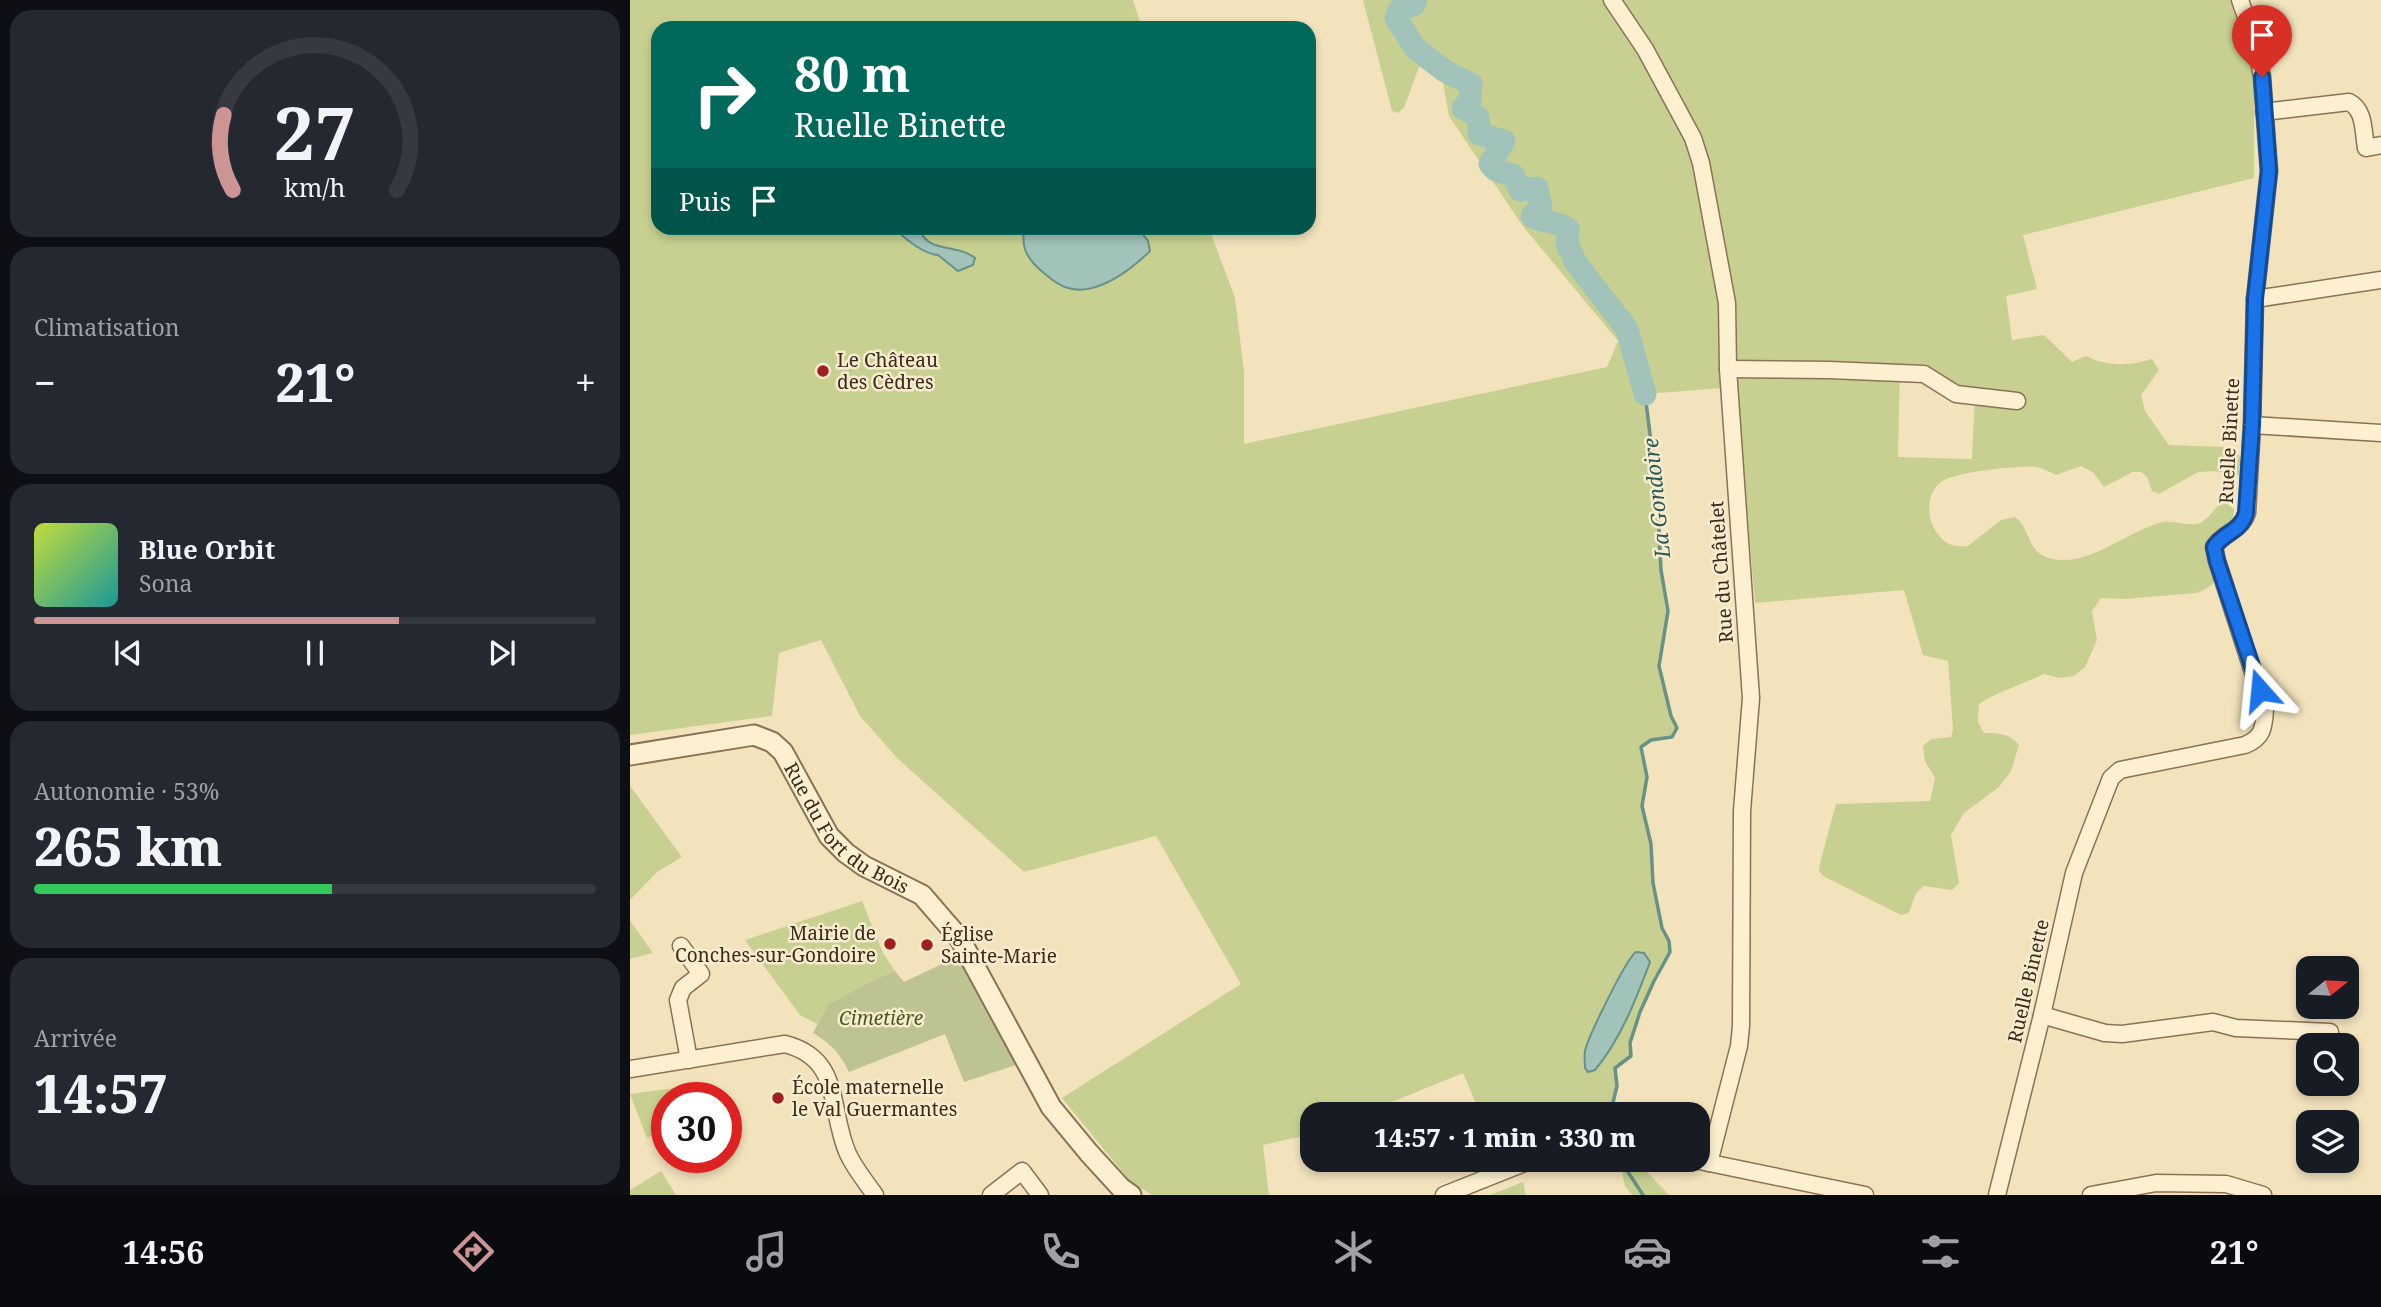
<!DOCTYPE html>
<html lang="fr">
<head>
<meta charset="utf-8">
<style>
	:root { --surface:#171b24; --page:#242831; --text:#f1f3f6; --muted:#9ea1a6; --line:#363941; --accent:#cd9495 }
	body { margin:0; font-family:"Noto Serif",serif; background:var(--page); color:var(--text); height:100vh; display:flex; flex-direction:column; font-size:26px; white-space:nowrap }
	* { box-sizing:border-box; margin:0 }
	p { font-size:23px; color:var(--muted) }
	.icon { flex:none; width:38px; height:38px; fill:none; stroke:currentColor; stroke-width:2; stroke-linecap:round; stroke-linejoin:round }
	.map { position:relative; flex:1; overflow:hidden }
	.panel { display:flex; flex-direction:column; gap:10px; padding:10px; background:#0d0f14; width:630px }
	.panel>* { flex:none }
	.hud { position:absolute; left:21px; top:21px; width:665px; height:214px; border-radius:21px; box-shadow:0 4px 10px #0003; background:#00695c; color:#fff; overflow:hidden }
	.needle { width:46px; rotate:72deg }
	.buttons { position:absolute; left:1666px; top:956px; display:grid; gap:14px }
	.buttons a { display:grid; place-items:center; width:63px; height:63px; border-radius:14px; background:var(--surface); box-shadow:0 4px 10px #0003; font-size:35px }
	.speed { position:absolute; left:21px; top:1082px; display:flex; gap:14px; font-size:35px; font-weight:700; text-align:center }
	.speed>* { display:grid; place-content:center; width:91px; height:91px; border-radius:50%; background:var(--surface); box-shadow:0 4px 10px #0003; line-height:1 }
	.speed .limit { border:10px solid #d22; background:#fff; color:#111 }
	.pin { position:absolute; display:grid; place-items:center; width:60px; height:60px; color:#fff; margin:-72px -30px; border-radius:50% 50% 50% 0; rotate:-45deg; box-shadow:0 0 7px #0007 }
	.pin .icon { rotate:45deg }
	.me { position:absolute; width:77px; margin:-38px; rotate:342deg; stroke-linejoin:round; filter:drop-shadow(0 0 5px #0008) }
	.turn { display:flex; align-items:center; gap:24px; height:147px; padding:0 28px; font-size:32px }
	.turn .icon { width:91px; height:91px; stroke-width:2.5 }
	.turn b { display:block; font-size:49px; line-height:60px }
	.then { display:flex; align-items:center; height:66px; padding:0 28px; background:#0003; gap:14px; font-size:26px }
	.big { font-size:52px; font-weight:800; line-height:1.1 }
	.panel .tile { flex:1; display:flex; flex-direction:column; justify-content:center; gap:10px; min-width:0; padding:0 24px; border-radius:21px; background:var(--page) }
	.panel .dial { align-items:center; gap:0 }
	.dial svg { height:182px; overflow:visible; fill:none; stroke:var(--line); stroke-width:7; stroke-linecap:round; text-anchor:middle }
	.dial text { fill:var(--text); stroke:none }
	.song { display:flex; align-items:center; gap:21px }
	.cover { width:84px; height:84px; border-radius:10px; background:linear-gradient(135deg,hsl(70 70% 55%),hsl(180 70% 35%)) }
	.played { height:7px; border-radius:4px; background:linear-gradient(90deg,var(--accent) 65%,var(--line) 65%) }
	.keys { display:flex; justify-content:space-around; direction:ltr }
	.heat { display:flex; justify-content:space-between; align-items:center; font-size:38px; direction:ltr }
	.charge { height:10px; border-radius:5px; background:linear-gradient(90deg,#34c759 53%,var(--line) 0) }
	.trip { position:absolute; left:670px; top:1102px; width:410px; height:70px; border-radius:21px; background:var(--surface); box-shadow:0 4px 10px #0003; font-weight:800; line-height:70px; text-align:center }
	.menu { display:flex; height:112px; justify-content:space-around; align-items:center; background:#090b0e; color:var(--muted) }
	.menu .icon { width:49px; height:49px }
	.menu .current { color:var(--accent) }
	.menu b { font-size:32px; color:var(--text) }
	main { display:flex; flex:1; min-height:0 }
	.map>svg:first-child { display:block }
	.green { fill:#c8d091; fill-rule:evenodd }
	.cemetery { fill:#bdc491 }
	.water { fill:#a1c3b9; stroke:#689187; stroke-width:2 }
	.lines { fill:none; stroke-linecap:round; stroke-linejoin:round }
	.stream { stroke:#689187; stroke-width:3.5 }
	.river { stroke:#a1c3b9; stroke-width:23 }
	.minor-casing { stroke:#8b7255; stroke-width:19 }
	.tertiary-casing { stroke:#8b7255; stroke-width:23 }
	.minor { stroke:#fcf0d1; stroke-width:16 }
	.tertiary { stroke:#fcf0d1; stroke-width:19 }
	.route-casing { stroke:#114b97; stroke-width:18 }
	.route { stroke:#1a73e8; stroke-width:12 }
	.poi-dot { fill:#a0201f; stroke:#f8ecce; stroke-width:2.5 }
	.labels { text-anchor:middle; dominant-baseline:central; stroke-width:5; stroke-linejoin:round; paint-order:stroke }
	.poi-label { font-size:19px; fill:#392a1b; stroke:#f8ecce; text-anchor:start }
	.street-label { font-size:19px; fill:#392a1b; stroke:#f8ecce }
	.park-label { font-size:19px; font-style:italic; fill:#49581f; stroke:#f8ecce }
	.water-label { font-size:21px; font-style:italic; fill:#295a58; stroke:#f8ecce }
</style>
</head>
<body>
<main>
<section class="panel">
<div class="tile dial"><svg viewBox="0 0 100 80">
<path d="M14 69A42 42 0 1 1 86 69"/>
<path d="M14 69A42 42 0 0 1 10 36" stroke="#cd9495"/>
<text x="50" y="56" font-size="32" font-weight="700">27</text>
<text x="50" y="72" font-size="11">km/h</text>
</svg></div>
<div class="tile"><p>Climatisation</p>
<div class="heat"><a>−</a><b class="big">21°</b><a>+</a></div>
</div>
<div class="tile">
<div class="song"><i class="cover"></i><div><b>Blue Orbit</b><p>Sona</p></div></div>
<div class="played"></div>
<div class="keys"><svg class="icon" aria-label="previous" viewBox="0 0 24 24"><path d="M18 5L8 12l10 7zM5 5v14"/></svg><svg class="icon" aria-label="pause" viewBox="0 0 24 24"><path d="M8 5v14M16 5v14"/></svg><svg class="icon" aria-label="next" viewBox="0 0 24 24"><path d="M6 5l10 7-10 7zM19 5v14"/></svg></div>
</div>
<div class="tile"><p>Autonomie · 53%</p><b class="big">265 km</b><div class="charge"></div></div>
<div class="tile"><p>Arrivée</p><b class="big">14:57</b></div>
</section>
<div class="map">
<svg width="1751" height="1195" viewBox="0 0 1751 1195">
	<rect width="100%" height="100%" fill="#f2e3bd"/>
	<g class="green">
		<path d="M 0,0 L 503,0 L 512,28 L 28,28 L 28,228 L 579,228 L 605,298 L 614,372 L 614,444 L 977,367 L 988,341 L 892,225 L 819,116 L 813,83 L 809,74 L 800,66 L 789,67 L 774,108 L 768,113 L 762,111 L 733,0 L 1600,0 L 1624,75 L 1624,178 L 1393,235 L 1407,289 L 1376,296 L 1382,340 L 1414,335 L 1442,362 L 1456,356 C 1477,367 1500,366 1522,359 L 1529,370 L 1511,395 L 1515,411 L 1539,445 L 1593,447 L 1609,455 L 1614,469 L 1612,476 L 1582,471 L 1568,472 L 1529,494 L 1522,491 L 1517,477 L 1511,472 L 1503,472 L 1474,487 L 1463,472 L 1451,466 L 1426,475 C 1420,472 1413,468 1406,467 C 1390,465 1322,472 1311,482 C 1290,499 1299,536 1322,545 C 1327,547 1333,546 1338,546 L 1371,520 L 1385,517 C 1399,526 1397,547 1412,555 C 1452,575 1496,530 1533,522 C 1545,520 1559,527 1570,523 C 1579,519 1585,507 1593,501 L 1604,509 C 1604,523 1588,557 1583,573 L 1585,580 L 1581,586 L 1567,593 L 1494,599 L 1471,598 L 1462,611 L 1467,640 L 1455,667 L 1444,676 L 1429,678 L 1414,674 C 1393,684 1367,692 1349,704 L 1348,722 L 1354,733 C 1367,733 1380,733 1389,745 L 1381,771 L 1369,787 L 1334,813 L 1321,835 L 1329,883 L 1322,890 L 1294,886 L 1286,893 L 1279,913 L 1271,915 L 1193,876 L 1189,871 L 1190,863 L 1206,804 L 1300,801 L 1305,778 L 1295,761 L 1293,746 L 1301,739 L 1321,737 L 1323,729 L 1318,661 L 1293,655 L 1274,590 L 1125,603 L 1106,387 L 1015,394 L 1027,490 L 1031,570 L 1038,611 L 1029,666 L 1040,716 L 1047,728 L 1042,737 L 1021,740 L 1011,747 L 1017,777 L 1012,806 L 1021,844 L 1023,883 L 1032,928 L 1039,941 L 1040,952 L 1024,981 L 1010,1012 L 1000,1043 L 1001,1056 L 985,1068 L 987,1086 L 980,1115 L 851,1115 L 833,1073 L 730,1115 L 682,1115 L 682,1134 L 633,1145 L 639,1195 L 522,1195 L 499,1180 L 432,1098 L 611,984 L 526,836 L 394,872 L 267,758 L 230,716 L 191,640 L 149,653 L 142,716 L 0,735 ZM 1270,366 L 1298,368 L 1333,389 L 1345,390 L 1342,459 L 1268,457 Z"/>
		<path d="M 0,786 L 52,857 L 27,872 L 0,900 Z"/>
		<path d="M 232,901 L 253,953 L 265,971 L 241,981 L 197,1005 L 187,1024 L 170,1015 L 115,940 Z"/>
		<path d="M 0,920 L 1,922 L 23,953 L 0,959 Z"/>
		<path d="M 45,1088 L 49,1097 L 37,1097 L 37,1129 L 17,1138 L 0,1094 Z"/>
		<path d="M 1003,1164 L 1018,1173 L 1039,1195 L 1002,1195 L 995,1186 L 992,1173 Z"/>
		<path d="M 31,1171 L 46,1195 L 0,1195 L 0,1190 Z"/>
		<path d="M 893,1182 L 896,1195 L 860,1195 Z"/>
	</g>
	<path class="cemetery" d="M 327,957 L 386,1065 L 334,1082 L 315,1034 L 219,1072 C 210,1053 201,1044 183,1033 L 197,1005 L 241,981 L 265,971 L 274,982 Z"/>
	<g class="water">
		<path d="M 266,228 L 290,228 C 294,253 329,244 345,258 L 343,265 L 328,271 L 308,255 C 296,255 272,238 266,228 Z"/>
		<path d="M 394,228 L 508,228 L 518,241 L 520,251 C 502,269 466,297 438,288 C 427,285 416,275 407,267 C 394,254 392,245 394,228 Z"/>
		<path d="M 1006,952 L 1014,953 L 1020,962 C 1006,999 991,1039 965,1070 L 958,1072 L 955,1068 C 955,1062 954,1056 955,1051 C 958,1037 996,959 1006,952 Z"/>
	</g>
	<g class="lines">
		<g class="stream">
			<path d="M 980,1115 L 987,1086 L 985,1068 L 1001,1056 L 1000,1043 L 1010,1012 L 1024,981 L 1040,952 L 1039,941 L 1032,928 L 1023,883 L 1021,844 L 1012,806 L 1017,777 L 1011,747 L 1021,740 L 1042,737 L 1047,728 L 1041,716 L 1029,666 L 1038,611 L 1031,570 L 1027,490 L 1015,394"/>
			<path d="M 994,1160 L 998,1172 L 1013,1195"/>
		</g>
		<path class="river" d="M 786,0 L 784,5 L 770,9 L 766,18 L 785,48 L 815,71 L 841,84 L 840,101 L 833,108 L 848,117 L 849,134 L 874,141 L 860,164 L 866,170 L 884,176 L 890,190 L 907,188 L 911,206 L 902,216 C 914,223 927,221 938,229 L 937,244 L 946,263 L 997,329 L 1015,394"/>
		<defs>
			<g id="minor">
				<path d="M 982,0 L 1015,49 L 1063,138 L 1071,163 L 1097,303 L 1098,369 L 1121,698 L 1112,811 L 1111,1026 L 1109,1046 L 1079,1163"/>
				<path d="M 1634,112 L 1719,102 C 1735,110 1733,131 1736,148 L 1751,145"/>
				<path d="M 1625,299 L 1751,280"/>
				<path d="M 1098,369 L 1199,370 L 1294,374 L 1326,394 L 1387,401"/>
				<path d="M 1622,425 L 1751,433"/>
				<path d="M 51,946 L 71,974 L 53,988 L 48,1000 L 59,1060"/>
				<path d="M 1412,1015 L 1475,1033 L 1492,1034 L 1583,1022 L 1606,1028 L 1700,1032"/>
				<path d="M 0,1069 L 155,1044 C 213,1059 198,1109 218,1154 C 225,1169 236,1182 245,1195"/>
				<path d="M 1065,1160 L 1235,1195"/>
				<path d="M 361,1195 L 392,1171 L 410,1195"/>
				<path d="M 814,1195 L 902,1160"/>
				<path d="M 1367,1195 L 1412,1015 L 1444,873 L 1481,778 L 1490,770 L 1615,745 C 1633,738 1634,727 1635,709 L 1587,561 L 1584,547 C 1594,532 1610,532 1617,513 L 1622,425 L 1625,299 L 1639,171 L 1632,77 L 1627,49 L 1610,0"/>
				<path d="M 1461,1195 L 1526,1183 L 1596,1184 L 1633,1195"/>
			</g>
			<g id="tertiary">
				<path id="s1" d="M 0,755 L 124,735 L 142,742 L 153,752 L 199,836 L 216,853 L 234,866 L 292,895 L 330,939 L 421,1107 L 459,1153 L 491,1188 L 501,1195"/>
			</g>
		</defs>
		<use href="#minor" class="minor-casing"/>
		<use href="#tertiary" class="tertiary-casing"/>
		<use href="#minor" class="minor"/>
		<use href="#tertiary" class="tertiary"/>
	</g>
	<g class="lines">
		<defs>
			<path id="route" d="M 1630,690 L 1587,561 L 1584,547 C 1594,532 1611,532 1616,513 L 1622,425 L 1625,299 L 1639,171 L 1632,77"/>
		</defs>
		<use href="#route" class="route-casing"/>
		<use href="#route" class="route"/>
	</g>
	<g class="poi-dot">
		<circle cx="193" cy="371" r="7"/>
		<circle cx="260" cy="944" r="7"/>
		<circle cx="297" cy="945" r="7"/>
		<circle cx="148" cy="1098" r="7"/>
	</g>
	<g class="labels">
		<g class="poi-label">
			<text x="207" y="360">Le Château<tspan x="207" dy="22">des Cèdres</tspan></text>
			<text x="246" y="933" text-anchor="end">Mairie de<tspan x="246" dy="22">Conches-sur-Gondoire</tspan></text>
			<text x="311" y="934">Église<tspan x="311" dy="22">Sainte-Marie</tspan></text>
			<text x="162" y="1087">École maternelle<tspan x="162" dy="22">le Val Guermantes</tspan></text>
		</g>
		<g class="street-label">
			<text transform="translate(1599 441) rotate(-87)">Ruelle Binette</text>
			<text transform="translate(1091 572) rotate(-94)">Rue du Châtelet</text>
			<text stroke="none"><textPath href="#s1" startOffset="262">Rue du Fort du Bois</textPath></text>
			<text transform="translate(1398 981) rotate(-77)">Ruelle Binette</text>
		</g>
		<g class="park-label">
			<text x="251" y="1018">Cimetière</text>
		</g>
		<g class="water-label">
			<text transform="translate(1026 498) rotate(-96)">La Gondoire</text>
		</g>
	</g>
</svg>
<div class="buttons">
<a><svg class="needle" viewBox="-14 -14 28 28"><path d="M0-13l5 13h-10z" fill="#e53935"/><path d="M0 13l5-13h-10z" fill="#9ea1a6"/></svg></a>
<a><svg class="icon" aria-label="search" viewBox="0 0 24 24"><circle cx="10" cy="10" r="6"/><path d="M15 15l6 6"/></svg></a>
<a><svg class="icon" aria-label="layers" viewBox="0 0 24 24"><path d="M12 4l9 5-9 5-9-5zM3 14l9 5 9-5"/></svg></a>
</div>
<div class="speed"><div class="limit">30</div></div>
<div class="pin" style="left:1632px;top:77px;background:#d93025"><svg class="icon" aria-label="arrive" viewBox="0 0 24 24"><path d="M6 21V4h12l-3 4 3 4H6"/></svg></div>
<svg class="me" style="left:1630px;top:690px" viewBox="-20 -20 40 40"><path d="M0-17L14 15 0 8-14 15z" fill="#1a73e8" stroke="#fff" stroke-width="4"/></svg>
<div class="trip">14:57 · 1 min · 330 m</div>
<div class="hud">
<div class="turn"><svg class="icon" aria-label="right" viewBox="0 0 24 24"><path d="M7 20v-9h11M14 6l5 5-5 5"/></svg><div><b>80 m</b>Ruelle Binette</div></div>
<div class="then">Puis<svg class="icon" aria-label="arrive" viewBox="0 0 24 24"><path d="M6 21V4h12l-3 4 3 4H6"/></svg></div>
</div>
</div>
</main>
<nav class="menu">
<b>14:56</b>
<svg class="icon current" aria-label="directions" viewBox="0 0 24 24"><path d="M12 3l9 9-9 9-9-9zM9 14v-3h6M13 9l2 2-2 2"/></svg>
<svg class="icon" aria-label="music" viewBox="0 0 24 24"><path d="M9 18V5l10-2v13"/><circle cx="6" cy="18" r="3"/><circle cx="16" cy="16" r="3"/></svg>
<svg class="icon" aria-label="phone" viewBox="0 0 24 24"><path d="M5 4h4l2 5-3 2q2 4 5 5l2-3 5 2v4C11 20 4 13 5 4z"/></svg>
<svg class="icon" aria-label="climate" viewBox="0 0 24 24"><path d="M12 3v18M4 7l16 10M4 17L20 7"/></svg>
<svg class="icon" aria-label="car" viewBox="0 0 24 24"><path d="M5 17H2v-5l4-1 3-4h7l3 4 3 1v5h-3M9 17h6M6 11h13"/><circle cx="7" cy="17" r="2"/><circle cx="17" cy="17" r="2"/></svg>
<svg class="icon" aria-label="filters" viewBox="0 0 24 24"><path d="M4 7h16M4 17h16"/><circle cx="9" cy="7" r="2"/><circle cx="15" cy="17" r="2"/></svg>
<b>21°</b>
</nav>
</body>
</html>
